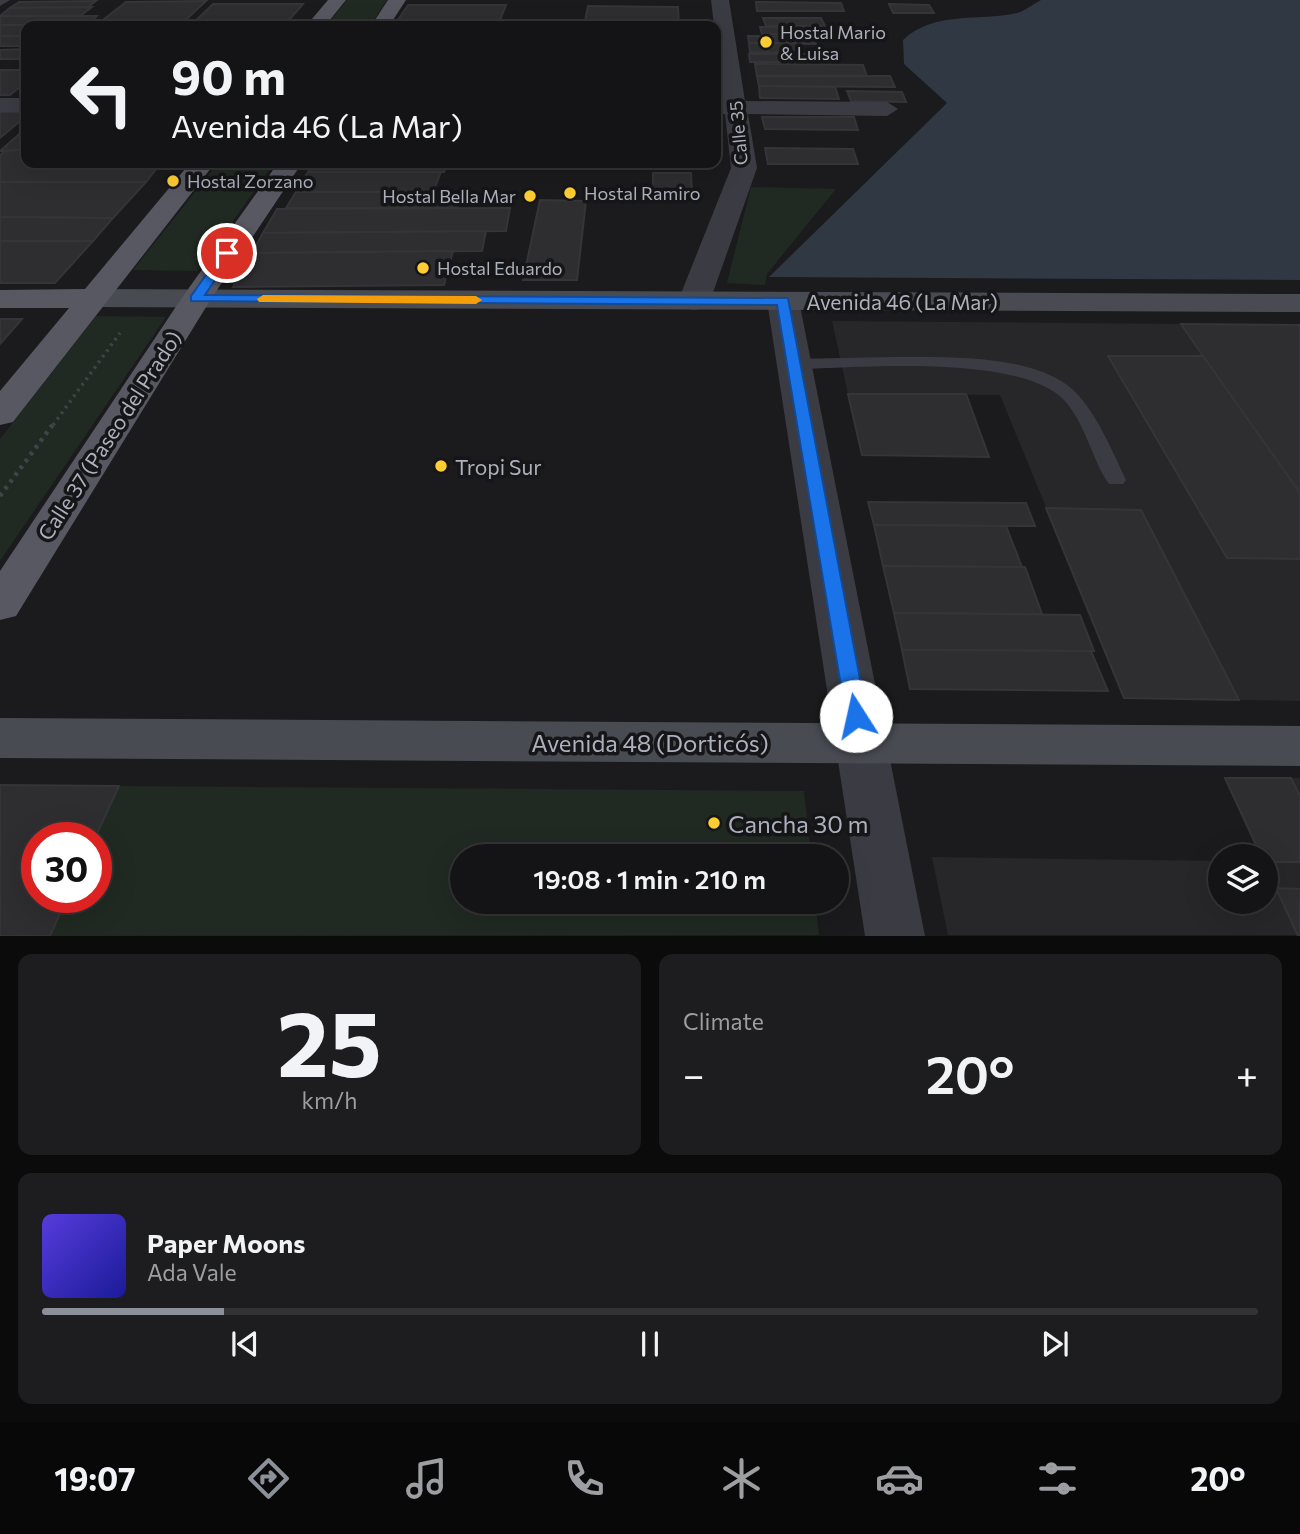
<!DOCTYPE html>
<html lang="en">
<head>
<meta charset="utf-8">
<style>
	:root { --surface:#141416; --page:#1d1d1f; --text:#f1f3f6; --muted:#9d9ea1; --line:#333335; --accent:#8c9099 }
	body { margin:0; font-family:Commissioner,sans-serif; background:var(--page); color:var(--text); height:100vh; display:flex; flex-direction:column; font-size:26px; white-space:nowrap }
	* { box-sizing:border-box; margin:0 }
	p { font-size:23px; color:var(--muted) }
	.icon { flex:none; width:38px; height:38px; fill:none; stroke:currentColor; stroke-width:2; stroke-linecap:round; stroke-linejoin:round }
	.map { position:relative; height:936px; overflow:hidden }
	.details { display:flex; flex-direction:column; gap:18px; padding:18px; background:#0b0b0c; flex:1 }
	.details>* { flex:none }
	.guide { position:absolute; left:21px; top:21px; width:700px; height:147px; border-radius:14px; box-shadow:0 7px 28px #0002,0 0 0 2px var(--line); background:#141416; color:var(--text); overflow:hidden }
	.buttons { position:absolute; left:1208px; top:844px; display:grid; gap:14px }
	.buttons a { display:grid; place-items:center; width:70px; height:70px; border-radius:50%; background:var(--surface); box-shadow:0 7px 28px #0002,0 0 0 2px var(--line); font-size:35px }
	.speed { position:absolute; left:21px; top:822px; display:flex; gap:14px; font-size:35px; font-weight:700; text-align:center }
	.speed>* { display:grid; place-content:center; width:91px; height:91px; border-radius:50%; background:var(--surface); box-shadow:0 7px 28px #0002,0 0 0 2px var(--line); line-height:1 }
	.speed .limit { border:10px solid #d22; background:#fff; color:#111 }
	.pin { position:absolute; display:grid; place-items:center; width:60px; height:60px; color:#fff; margin:-30px; border:4px solid #fff; border-radius:50%; box-shadow:0 2px 7px #0007 }
	.me { position:absolute; width:77px; margin:-38px; rotate:350deg; stroke-linejoin:round; filter:drop-shadow(0 0 5px #0008) }
	.turn { display:flex; align-items:center; gap:24px; height:147px; padding:0 35px; font-size:32px }
	.turn .icon { width:91px; height:91px; stroke-width:2.5 }
	.turn b { display:block; font-size:49px; line-height:60px }
	.big { font-size:52px; font-weight:600; line-height:1.1 }
	.details .tile { flex:1; display:flex; flex-direction:column; justify-content:center; gap:10px; min-width:0; padding:0 24px; border-radius:14px; background:var(--page) }
	.details .dial { align-items:center; gap:0 }
	.dial b { font-size:91px; line-height:1 }
	.song { display:flex; align-items:center; gap:21px }
	.cover { width:84px; height:84px; border-radius:10px; background:linear-gradient(135deg,hsl(250 70% 55%),hsl(240 70% 35%)) }
	.played { height:7px; border-radius:4px; background:linear-gradient(90deg,var(--accent) 15%,var(--line) 15%) }
	.keys { display:flex; justify-content:space-around; direction:ltr }
	.heat { display:flex; justify-content:space-between; align-items:center; font-size:38px; direction:ltr }
	.details .tiles { flex:1; display:grid; gap:18px; grid-template-columns:1fr 1fr }
	.tile:last-child { grid-column:span 2 }
	.trip { position:absolute; left:450px; top:844px; width:399px; height:70px; border-radius:35px; background:var(--surface); box-shadow:0 7px 28px #0002,0 0 0 2px var(--line); font-weight:600; line-height:70px; text-align:center }
	.menu { display:flex; height:112px; justify-content:space-around; align-items:center; background:#080809; color:var(--muted) }
	.menu .icon { width:49px; height:49px }
	.menu .current { color:var(--accent) }
	.menu b { font-size:32px; color:var(--text) }
	.map>svg:first-child { display:block }
	.built { fill:#27272a }
	.green { fill:#202922 }
	.water { fill:#2f3843 }
	.building { fill:#2e2e31; stroke:#353539; stroke-width:2 }
	.lines { fill:none; stroke-linecap:round; stroke-linejoin:round }
	.path-far1 { stroke:#41434a; stroke-width:3.5; stroke-dasharray:2.5 4.5; stroke-linecap:butt }
	.path { stroke:#41434a; stroke-width:4.5; stroke-dasharray:3.5 5; stroke-linecap:butt }
	.lane { fill:#3b3c43; fill-rule:evenodd }
	.street { fill:#3b3c43; fill-rule:evenodd }
	.secondary { fill:#494b53; fill-rule:evenodd }
	.primary { fill:#575862; fill-rule:evenodd }
	.route { fill:#1a73e8; stroke:#114b97; stroke-width:2 }
	.slow { fill:#f59e0b }
	.poi-dot { fill:#fdcd33; stroke:#161618; stroke-width:2.5 }
	.labels { text-anchor:middle; dominant-baseline:central; stroke-width:7; stroke-linejoin:round; paint-order:stroke }
	.far-poi-label { font-size:18px; fill:#adb0bd; stroke:#161618; text-anchor:start }
	.far-street-label { font-size:18px; fill:#adb0bd; stroke:#161618 }
	.street-label { font-size:21px; fill:#adb0bd; stroke:#161618 }
	.poi-label { font-size:21px; fill:#adb0bd; stroke:#161618; text-anchor:start }
	.near-street-label { font-size:24px; fill:#adb0bd; stroke:#161618 }
	.near-poi-label { font-size:24px; fill:#adb0bd; stroke:#161618; text-anchor:start }
</style>
</head>
<body>
<div class="map">
<svg width="1300" height="936" viewBox="0 0 1300 936">
	<rect width="100%" height="100%" fill="#1b1b1d"/>
	<g class="built">
		<path d="M 832,321 L 1300,325 L 1300,701 L 1124,698 L 1000,395 L 848,394 Z"/>
		<path d="M 1225,778 L 1300,778 L 1300,935 L 948,935 L 932,857 L 1220,861 L 1220,901 L 1265,901 L 1265,856 L 1261,856 Z"/>
	</g>
	<g class="green">
		<path d="M 347,0 L 387,0 L 370,26 L 326,26 Z"/>
		<path d="M 218,163 L 274,163 L 198,271 L 133,270 Z"/>
		<path d="M 751,187 L 836,189 L 767,274 L 765,285 L 727,283 Z"/>
		<path d="M 96,316 L 166,317 L 0,561 L 0,439 Z"/>
		<path d="M 119,786 L 804,791 L 811,856 L 462,856 L 462,901 L 815,901 L 819,935 L 50,936 L 67,898 L 96,898 L 95,838 Z"/>
	</g>
	<path class="water" d="M 1041,0 L 1300,0 L 1300,280 L 769,277 L 947,103 L 904,64 L 903,40 C 935,10 977,22 1017,13 C 1025,11 1033,4 1041,0 Z"/>
	<g class="building">
		<path d="M 96,1 L 88,7 L 10,8 L 19,2 Z"/>
		<path d="M 206,1 L 179,26 L 95,26 L 126,2 Z"/>
		<path d="M 756,2 L 841,3 L 844,11 L 757,11 Z"/>
		<path d="M 213,4 L 303,4 L 284,26 L 190,26 Z"/>
		<path d="M 889,4 L 929,5 L 934,13 L 893,13 Z"/>
		<path d="M 408,5 L 506,5 L 500,20 L 398,20 Z"/>
		<path d="M 588,6 L 678,7 L 679,26 L 584,26 Z"/>
		<path d="M 92,7 L 80,16 L 0,16 L 10,8 Z"/>
		<path d="M 0,16 L 97,16 L 86,25 L 0,25 Z"/>
		<path d="M 763,18 L 821,18 L 825,26 L 766,26 Z"/>
		<path d="M 401,21 L 514,21 L 513,26 L 397,26 Z"/>
		<path d="M 0,25 L 78,25 L 26,26 L 26,36 L 0,36 Z"/>
		<path d="M 760,27 L 825,28 L 827,35 L 762,34 Z"/>
		<rect x="0" y="36" width="26" height="10"/>
		<path d="M 748,36 L 815,37 L 816,44 L 749,43 Z"/>
		<path d="M 749,43 L 796,43 L 799,53 L 750,52 Z"/>
		<path d="M 26,49 L 25,59 L 0,59 L 0,50 Z"/>
		<path d="M 749,54 L 815,54 L 817,62 L 750,62 Z"/>
		<path d="M 755,64 L 863,65 L 867,77 L 757,76 Z"/>
		<path d="M 0,70 L 26,70 L 26,82 L 10,95 L 0,95 Z"/>
		<path d="M 757,76 L 890,76 L 895,87 L 759,86 Z"/>
		<path d="M 759,86 L 835,87 L 839,99 L 760,98 Z"/>
		<path d="M 847,91 L 902,92 L 906,102 L 851,101 Z"/>
		<path d="M 0,112 L 26,112 L 26,116 L 0,138 Z"/>
		<path d="M 762,117 L 854,117 L 858,130 L 765,129 Z"/>
		<path d="M 26,128 L 26,150 L 0,151 Z"/>
		<path d="M 765,148 L 853,149 L 858,164 L 768,164 Z"/>
		<path d="M 26,150 L 26,163 L 161,163 L 146,182 L 0,183 L 0,155 L 5,151 L 0,151 Z"/>
		<path d="M 313,163 L 448,163 L 444,172 L 308,172 Z"/>
		<rect x="603" y="163" width="76" height="4"/>
		<path d="M 308,172 L 441,172 L 433,192 L 296,192 Z"/>
		<path d="M 653,173 L 691,173 L 692,195 L 653,195 Z"/>
		<path d="M 0,182 L 146,182 L 113,218 L 0,217 Z"/>
		<path d="M 296,192 L 462,192 L 457,208 L 286,208 Z"/>
		<path d="M 540,200 L 586,201 L 577,280 L 523,280 Z"/>
		<path d="M 510,208 L 506,231 L 263,233 L 277,209 Z"/>
		<path d="M 0,217 L 113,218 L 93,241 L 0,241 Z"/>
		<path d="M 486,231 L 482,251 L 252,253 L 263,233 Z"/>
		<path d="M 0,241 L 93,241 L 55,283 L 0,283 Z"/>
		<path d="M 453,251 L 444,285 L 233,287 L 252,253 Z"/>
		<path d="M 0,319 L 22,319 L 0,344 Z"/>
		<path d="M 1181,324 L 1300,325 L 1300,493 L 1203,356 Z"/>
		<path d="M 1108,356 L 1203,356 L 1300,493 L 1300,559 L 1227,558 Z"/>
		<path d="M 848,394 L 966,394 L 989,457 L 862,455 Z"/>
		<path d="M 868,502 L 1026,503 L 1035,526 L 874,525 Z"/>
		<path d="M 1046,508 L 1141,510 L 1239,700 L 1124,698 Z"/>
		<path d="M 874,525 L 1006,526 L 1022,567 L 883,566 Z"/>
		<path d="M 883,566 L 1025,567 L 1042,614 L 894,613 Z"/>
		<path d="M 894,613 L 1080,615 L 1094,651 L 902,650 Z"/>
		<path d="M 902,650 L 1091,651 L 1108,691 L 910,689 Z"/>
		<path d="M 1225,778 L 1291,778 L 1300,796 L 1300,862 L 1265,862 L 1265,856 L 1261,856 Z"/>
		<path d="M 0,785 L 119,786 L 95,838 L 37,838 L 37,898 L 67,898 L 50,936 L 0,936 Z"/>
		<path d="M 1276,888 L 1300,889 L 1300,936 L 1298,936 Z"/>
	</g>
	<g class="lines">
		<path class="path-far1" d="M 53,425 L 120,333"/>
		<path class="path" d="M 0,496 L 54,423"/>
		<path class="lane" d="M 894,357 C 946,357 1042,353 1079,396 C 1100,420 1112,451 1126,480 L 1123,484 L 1109,484 C 1091,458 1086,424 1064,400 C 1018,353 858,368 794,369 L 786,364 L 794,359 Z"/>
		<g class="street">
			<path d="M 0,0 L 10,0 L 0,6 Z"/>
			<path d="M 711,0 L 729,0 L 745,101 L 887,102 L 898,109 L 887,116 L 748,114 L 757,168 L 710,301 L 705,308 L 694,310 L 683,308 L 678,301 L 731,168 L 725,114 L 716,114 L 716,100 L 723,100 Z"/>
			<rect x="0" y="98" width="26" height="14"/>
			<path d="M 783,292 L 794,294 L 799,301 L 925,936 L 865,936 L 767,301 L 772,294 Z"/>
		</g>
		<g class="secondary">
			<path d="M 95,289 L 1300,294 L 1300,312 L 95,307 L 84,305 L 80,298 L 84,291 Z"/>
			<path d="M 0,718 L 1300,726 L 1300,766 L 0,758 Z"/>
		</g>
		<g class="primary">
			<path d="M 328,0 L 346,0 L 325,26 L 306,26 Z"/>
			<path d="M 388,0 L 406,0 L 389,26 L 371,26 Z"/>
			<path d="M 190,163 L 215,163 L 13,422 L 0,425 L 0,391 L 69,308 L 0,308 L 0,290 L 85,289 Z"/>
			<path d="M 278,163 L 302,163 L 211,299 L 16,616 L 0,620 L 0,571 L 181,299 Z"/>
		</g>
	</g>
	<path class="route" d="M 227,250 L 233,253 L 205,295 L 788,298 L 867,716 L 864,722 L 849,722 L 846,716 L 777,305 L 191,301 L 191,296 L 223,251 Z"/>
	<path class="slow" d="M 263,295 L 476,296 L 482,300 L 476,304 L 259,302 L 257,299 Z"/>
	<g class="poi-dot">
		<circle cx="766" cy="42" r="7"/>
		<circle cx="173" cy="181" r="7"/>
		<circle cx="570" cy="193" r="7"/>
		<circle cx="530" cy="196" r="7"/>
		<circle cx="423" cy="268" r="7"/>
		<circle cx="441" cy="466" r="7"/>
		<circle cx="714" cy="823" r="7"/>
	</g>
	<g class="labels">
		<g class="far-poi-label">
			<text x="780" y="32">Hostal Mario<tspan x="780" dy="21">&amp; Luisa</tspan></text>
			<text x="187" y="181">Hostal Zorzano</text>
			<text x="584" y="193">Hostal Ramiro</text>
			<text x="516" y="196" text-anchor="end">Hostal Bella Mar</text>
			<text x="437" y="268">Hostal Eduardo</text>
		</g>
		<g class="far-street-label">
			<text transform="translate(738 133) rotate(-95)">Calle 35</text>
		</g>
		<g class="street-label">
			<text x="902" y="301">Avenida 46 (La Mar)</text>
			<text transform="translate(109 435) rotate(-57)">Calle 37 (Paseo del Prado)</text>
		</g>
		<g class="poi-label">
			<text x="455" y="466">Tropi Sur</text>
		</g>
		<g class="near-street-label">
			<text x="650" y="742">Avenida 48 (Dorticós)</text>
		</g>
		<g class="near-poi-label">
			<text x="728" y="823">Cancha 30 m</text>
		</g>
	</g>
</svg>
<div class="buttons">
<a><svg class="icon" aria-label="layers" viewBox="0 0 24 24"><path d="M12 4l9 5-9 5-9-5zM3 14l9 5 9-5"/></svg></a>
</div>
<div class="speed"><div class="limit">30</div></div>
<div class="pin" style="left:227px;top:253px;background:#d93025"><svg class="icon" aria-label="arrive" viewBox="0 0 24 24"><path d="M6 21V4h12l-3 4 3 4H6"/></svg></div>
<svg class="me" style="left:856px;top:716px" viewBox="-20 -20 40 40"><circle r="19" fill="#fff"/><path d="M0-13L10 11 0 6-10 11z" fill="#1a73e8"/></svg>
<div class="trip">19:08 · 1 min · 210 m</div>
<div class="guide">
<div class="turn"><svg class="icon" aria-label="left" viewBox="0 0 24 24"><path d="M17 20v-9H6M10 6l-5 5 5 5"/></svg><div><b>90 m</b>Avenida 46 (La Mar)</div></div>
</div>
</div>
<section class="details">
<div class="tiles">
<div class="tile dial"><b>25</b><p>km/h</p></div>
<div class="tile"><p>Climate</p>
<div class="heat"><a>−</a><b class="big">20°</b><a>+</a></div>
</div>
<div class="tile">
<div class="song"><i class="cover"></i><div><b>Paper Moons</b><p>Ada Vale</p></div></div>
<div class="played"></div>
<div class="keys"><svg class="icon" aria-label="previous" viewBox="0 0 24 24"><path d="M18 5L8 12l10 7zM5 5v14"/></svg><svg class="icon" aria-label="pause" viewBox="0 0 24 24"><path d="M8 5v14M16 5v14"/></svg><svg class="icon" aria-label="next" viewBox="0 0 24 24"><path d="M6 5l10 7-10 7zM19 5v14"/></svg></div>
</div>
</div>
</section>
<nav class="menu">
<b>19:07</b>
<svg class="icon current" aria-label="directions" viewBox="0 0 24 24"><path d="M12 3l9 9-9 9-9-9zM9 14v-3h6M13 9l2 2-2 2"/></svg>
<svg class="icon" aria-label="music" viewBox="0 0 24 24"><path d="M9 18V5l10-2v13"/><circle cx="6" cy="18" r="3"/><circle cx="16" cy="16" r="3"/></svg>
<svg class="icon" aria-label="phone" viewBox="0 0 24 24"><path d="M5 4h4l2 5-3 2q2 4 5 5l2-3 5 2v4C11 20 4 13 5 4z"/></svg>
<svg class="icon" aria-label="climate" viewBox="0 0 24 24"><path d="M12 3v18M4 7l16 10M4 17L20 7"/></svg>
<svg class="icon" aria-label="car" viewBox="0 0 24 24"><path d="M5 17H2v-5l4-1 3-4h7l3 4 3 1v5h-3M9 17h6M6 11h13"/><circle cx="7" cy="17" r="2"/><circle cx="17" cy="17" r="2"/></svg>
<svg class="icon" aria-label="filters" viewBox="0 0 24 24"><path d="M4 7h16M4 17h16"/><circle cx="9" cy="7" r="2"/><circle cx="15" cy="17" r="2"/></svg>
<b>20°</b>
</nav>
</body>
</html>
